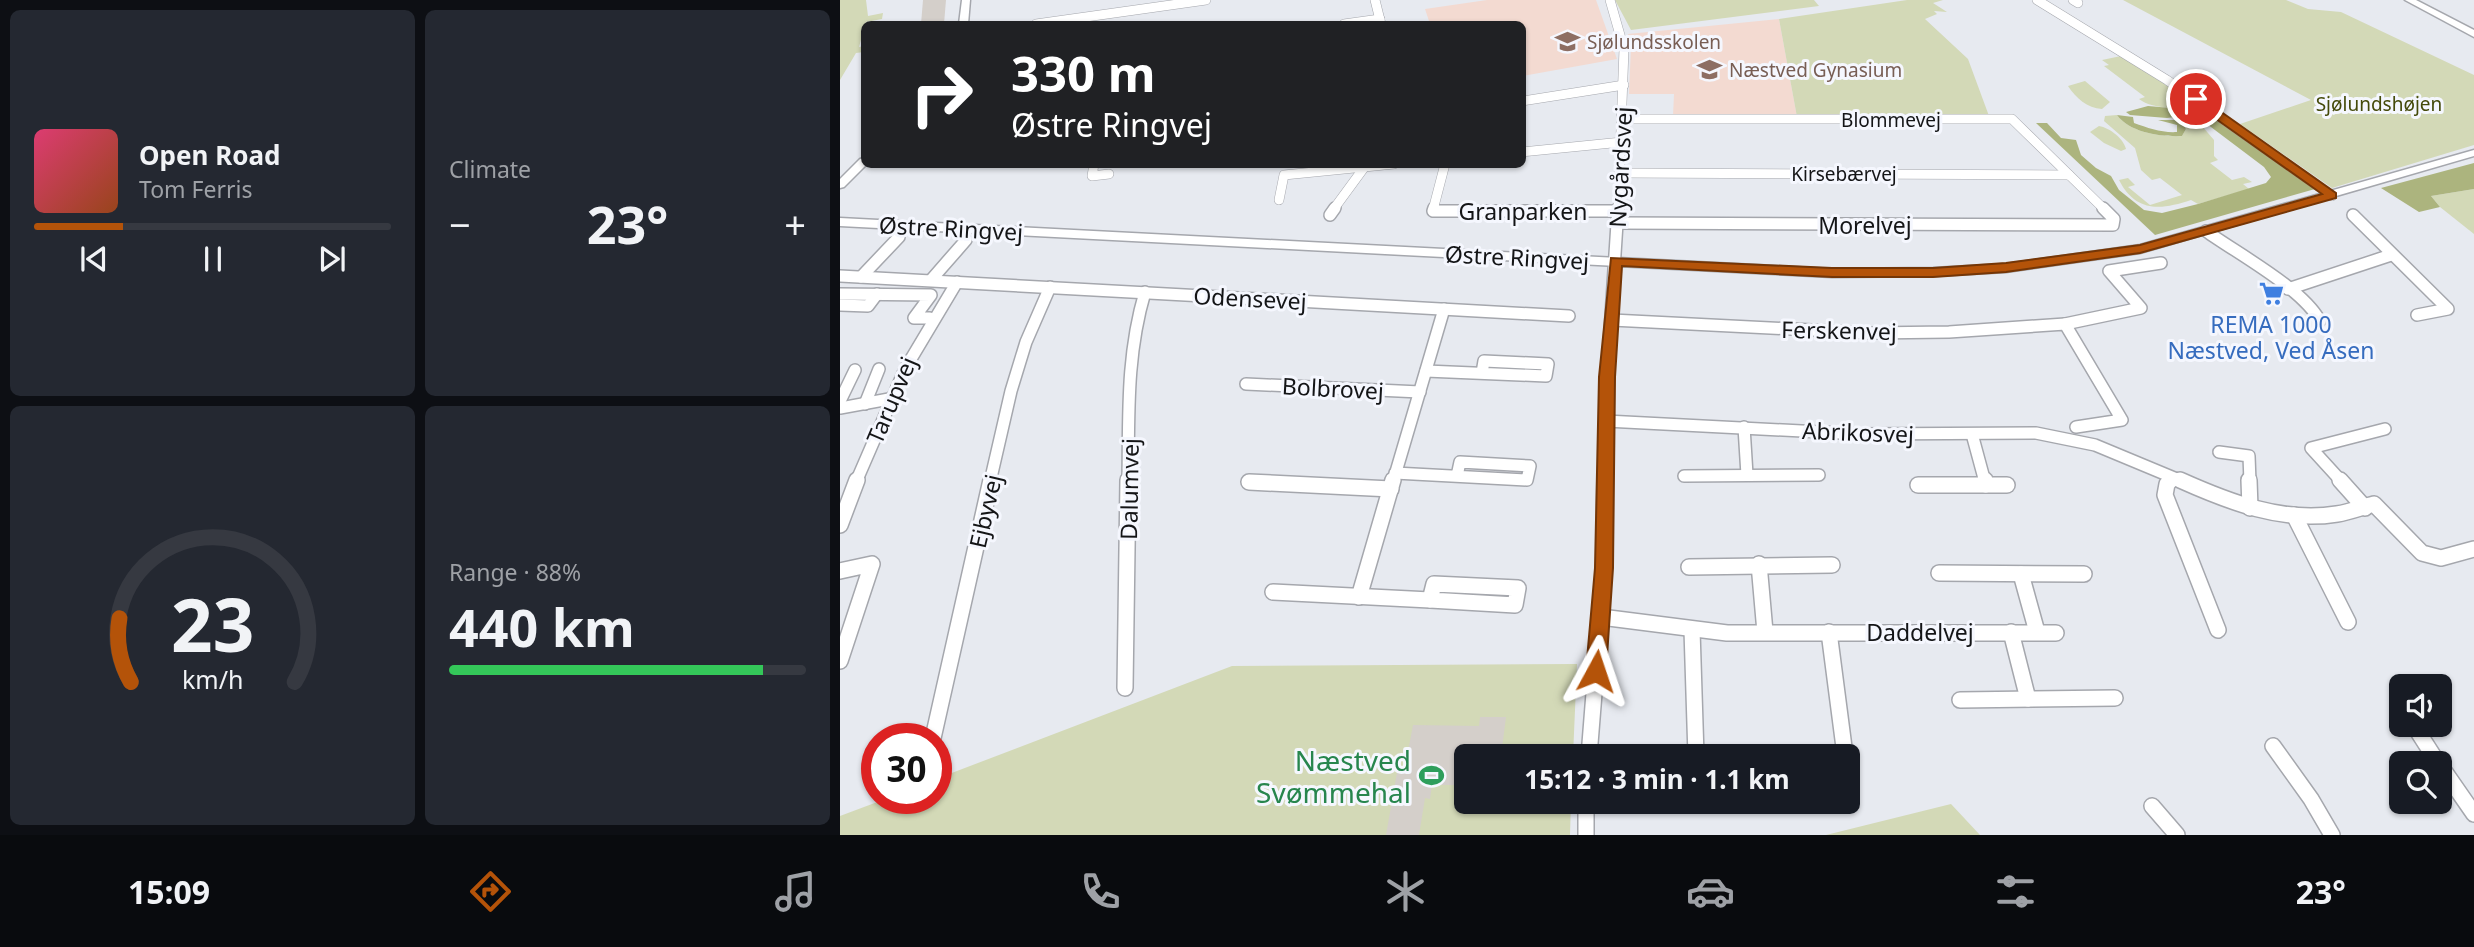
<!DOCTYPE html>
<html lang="en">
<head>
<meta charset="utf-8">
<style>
	:root { --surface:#171b24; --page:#242831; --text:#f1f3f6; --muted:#9ea1a6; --line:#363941; --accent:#b45309 }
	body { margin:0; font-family:"Noto Sans",sans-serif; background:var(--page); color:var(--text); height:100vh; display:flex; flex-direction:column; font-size:26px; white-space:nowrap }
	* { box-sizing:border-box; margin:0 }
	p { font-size:23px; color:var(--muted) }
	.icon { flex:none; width:38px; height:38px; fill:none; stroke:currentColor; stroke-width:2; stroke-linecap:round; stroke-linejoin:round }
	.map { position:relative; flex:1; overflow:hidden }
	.side { display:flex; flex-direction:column; gap:10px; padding:10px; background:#0d0f14; width:840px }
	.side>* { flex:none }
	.banner { position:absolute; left:21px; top:21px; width:665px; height:147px; border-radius:10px; box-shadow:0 2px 5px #0004; background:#202124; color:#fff; overflow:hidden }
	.controls { position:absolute; left:1549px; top:674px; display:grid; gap:14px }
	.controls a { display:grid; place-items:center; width:63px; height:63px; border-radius:10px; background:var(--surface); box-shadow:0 2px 5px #0004; font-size:35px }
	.speed { position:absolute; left:21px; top:723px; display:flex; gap:14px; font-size:35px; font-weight:700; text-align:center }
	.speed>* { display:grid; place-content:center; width:91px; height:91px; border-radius:50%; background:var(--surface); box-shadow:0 2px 5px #0004; line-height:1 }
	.speed .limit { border:10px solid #d22; background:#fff; color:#111 }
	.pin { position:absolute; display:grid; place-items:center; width:60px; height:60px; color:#fff; margin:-30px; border:4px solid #fff; border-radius:50%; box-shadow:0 2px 7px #0007 }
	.me { position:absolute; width:77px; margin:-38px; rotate:5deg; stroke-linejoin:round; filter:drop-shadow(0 0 5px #0008) }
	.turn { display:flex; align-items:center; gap:24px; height:147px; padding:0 35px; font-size:32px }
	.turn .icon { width:91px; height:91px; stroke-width:2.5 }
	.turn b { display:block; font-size:49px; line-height:60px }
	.big { font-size:52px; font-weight:700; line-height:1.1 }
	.side .card { flex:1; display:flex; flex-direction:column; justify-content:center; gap:10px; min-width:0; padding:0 24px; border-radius:10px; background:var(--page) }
	.side .dial { align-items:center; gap:0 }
	.dial svg { height:182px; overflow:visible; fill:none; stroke:var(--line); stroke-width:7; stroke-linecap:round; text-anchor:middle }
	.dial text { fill:var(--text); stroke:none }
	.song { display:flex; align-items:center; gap:21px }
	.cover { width:84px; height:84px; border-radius:10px; background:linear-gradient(135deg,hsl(340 70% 55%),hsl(20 70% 35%)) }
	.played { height:7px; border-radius:4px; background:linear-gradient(90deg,var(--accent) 25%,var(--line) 25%) }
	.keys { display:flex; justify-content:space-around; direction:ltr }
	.heat { display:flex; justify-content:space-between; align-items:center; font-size:38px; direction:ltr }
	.charge { height:10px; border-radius:5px; background:linear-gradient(90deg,#34c759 88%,var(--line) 0) }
	.side .tiles { flex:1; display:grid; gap:10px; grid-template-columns:repeat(2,1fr) }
	.trip { position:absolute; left:614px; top:744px; width:406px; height:70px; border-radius:10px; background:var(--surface); box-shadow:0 2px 5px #0004; font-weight:700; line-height:70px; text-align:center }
	.tabs { display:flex; height:112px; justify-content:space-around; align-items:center; background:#090b0e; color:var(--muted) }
	.tabs .icon { width:49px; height:49px }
	.tabs .selected { color:var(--accent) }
	.tabs b { font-size:32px; color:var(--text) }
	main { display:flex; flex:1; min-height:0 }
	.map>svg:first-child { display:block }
	.education { fill:#f3dad1 }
	.green { fill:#d3d9b7 }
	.forest { fill:#acb47e }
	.building { fill:#d4cfca }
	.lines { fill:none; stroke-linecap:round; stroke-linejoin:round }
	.minor-far2-casing { stroke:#a5a7ad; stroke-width:10 }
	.minor-far1-casing { stroke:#a5a7ad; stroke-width:14 }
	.minor-casing { stroke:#a5a7ad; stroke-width:18 }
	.tertiary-casing { stroke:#a5a7ad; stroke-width:3 }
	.minor-far2 { stroke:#fff; stroke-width:9 }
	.minor-far1 { stroke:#fff; stroke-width:11 }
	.minor { stroke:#fff; stroke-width:15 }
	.tertiary { fill:#fff; fill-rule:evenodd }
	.route { fill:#b45309; stroke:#753606; stroke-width:2 }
	.labels { text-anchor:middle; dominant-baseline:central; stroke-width:6; stroke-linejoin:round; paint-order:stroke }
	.far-education-label { font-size:19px; fill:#785e54; stroke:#f5f7fe; text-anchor:start }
	.far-park-label { font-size:19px; fill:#444a0a; stroke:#f5f7fe }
	.far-street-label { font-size:19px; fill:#141517; stroke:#f5f7fe }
	.street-label { font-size:23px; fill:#141517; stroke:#f5f7fe }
	.shop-label { font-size:23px; fill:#366cbe; stroke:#f5f7fe }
	.near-leisure-label { font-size:28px; fill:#27864d; stroke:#f5f7fe; text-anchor:end }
</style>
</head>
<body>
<main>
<section class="side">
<div class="tiles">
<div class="card">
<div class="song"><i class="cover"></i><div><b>Open Road</b><p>Tom Ferris</p></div></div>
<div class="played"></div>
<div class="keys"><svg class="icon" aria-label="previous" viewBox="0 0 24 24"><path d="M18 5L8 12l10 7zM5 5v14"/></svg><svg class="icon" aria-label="pause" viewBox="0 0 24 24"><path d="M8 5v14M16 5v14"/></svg><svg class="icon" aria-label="next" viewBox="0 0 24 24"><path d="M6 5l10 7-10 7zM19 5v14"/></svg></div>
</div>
<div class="card"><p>Climate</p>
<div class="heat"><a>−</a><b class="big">23°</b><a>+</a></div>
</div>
<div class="card dial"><svg viewBox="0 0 100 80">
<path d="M14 69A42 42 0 1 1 86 69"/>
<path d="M14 69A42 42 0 0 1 9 41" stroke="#b45309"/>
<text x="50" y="56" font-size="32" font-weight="700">23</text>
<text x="50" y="72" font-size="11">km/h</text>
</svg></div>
<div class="card"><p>Range · 88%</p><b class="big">440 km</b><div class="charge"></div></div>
</div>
</section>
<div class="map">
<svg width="1634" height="835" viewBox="0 0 1634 835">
	<rect width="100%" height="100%" fill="#e7eaf0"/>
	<g class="education">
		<path d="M 647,0 L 756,0 L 777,59 L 683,76 L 682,24 L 590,24 L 585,9 Z"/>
		<path d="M 939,19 L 957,117 L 833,116 L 834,94 L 789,94 L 791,46 L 788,34 Z"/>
	</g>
	<g class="green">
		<path d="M 0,0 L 26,0 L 28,16 L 43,13 L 42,19 L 26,22 L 19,47 L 24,46 L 24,52 L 16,53 L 0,80 Z"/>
		<path d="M 775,0 L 974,0 L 979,6 L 791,30 Z"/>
		<path d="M 1067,0 L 1103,0 L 1093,3 L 1107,12 L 1094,11 L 1097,14 L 1085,19 L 1128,59 L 1149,116 L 957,117 L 939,19 Z"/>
		<path d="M 1283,0 L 1446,0 L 1468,9 L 1501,12 L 1634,75 L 1634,145 L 1492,188 L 1400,124 L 1471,100 Z"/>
		<path d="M 1281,56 L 1368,112 L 1351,115 C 1335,104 1315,111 1299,99 L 1305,97 L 1264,66 L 1269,65 L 1262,60 Z"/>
		<path d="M 1245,81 L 1270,102 L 1262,109 C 1247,108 1236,98 1228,86 Z"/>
		<path d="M 1277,115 C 1290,133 1322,137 1342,136 L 1346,129 L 1341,120 L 1362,126 L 1374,140 L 1374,156 L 1378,160 L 1370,163 L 1392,180 L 1404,177 L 1412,182 L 1403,184 L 1409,189 L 1358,204 L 1351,200 C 1321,210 1296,213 1279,180 L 1288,178 L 1295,185 L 1288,187 L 1310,205 L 1342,195 L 1320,178 L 1312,180 L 1301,170 L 1295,148 L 1264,121 L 1265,116 Z"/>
		<path d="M 1259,126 C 1270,128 1283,138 1286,149 L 1281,151 L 1264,143 L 1250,132 Z"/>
		<path d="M 1634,189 L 1634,234 L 1600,207 L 1591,196 Z"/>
		<path d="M 737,664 L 733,756 L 626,756 L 626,802 L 731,802 L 730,835 L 0,835 L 0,816 L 48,798 L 96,798 L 96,779 L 392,666 Z"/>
		<path d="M 1111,804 L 1140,835 L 986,835 Z"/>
	</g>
	<g class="forest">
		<path d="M 1308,106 L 1342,109 L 1351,115 L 1327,118 L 1290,115 L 1286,112 Z"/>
		<path d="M 1277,115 L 1293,117 L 1294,123 C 1308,128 1322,133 1337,132 L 1337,125 L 1318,120 L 1341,120 L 1346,129 L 1342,136 C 1322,137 1290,133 1277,115 Z"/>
		<path d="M 1373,115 L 1475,189 L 1315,235 L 1196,123 L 1207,123 L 1221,138 L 1236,140 L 1241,155 L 1256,168 L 1271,176 L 1279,190 L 1304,210 L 1322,213 L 1358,204 L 1426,183 L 1431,177 L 1424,167 L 1359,118 Z"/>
		<path d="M 1634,163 L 1634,189 L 1591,196 L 1600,207 L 1579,212 L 1541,188 Z"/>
	</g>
	<g class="building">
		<path d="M 83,0 L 106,0 L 104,24 L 81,24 Z"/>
		<path d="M 640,717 L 666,717 L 661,756 L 626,756 L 626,785 L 592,785 L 590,799 L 585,798 L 579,835 L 546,835 L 558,767 L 565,767 L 573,725 L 639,726 Z"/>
	</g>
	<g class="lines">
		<defs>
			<g id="minor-far2">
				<path d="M 535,0 L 541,24"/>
				<path d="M 770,0 L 784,49 L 778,210"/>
				<path d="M 1197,0 L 1327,80 L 1492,196"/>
				<path d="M 1233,0 L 1238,3"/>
				<path d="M 196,24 L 366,0"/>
				<path d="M 504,24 L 540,19"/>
				<path d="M 682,101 L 784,85"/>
				<path d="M 782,119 L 1172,119 L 1265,210"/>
				<path d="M 682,152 L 782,142"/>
				<path d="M 254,164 L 252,176 L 269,174"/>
				<path d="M 780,173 L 1229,175"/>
				<path d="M 439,200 L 444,175 L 554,164"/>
				<path d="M 493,210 L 526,165"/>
				<path d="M 593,210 L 605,164"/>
			</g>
			<g id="minor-far1">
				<path d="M 594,208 L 593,211 L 778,211"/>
				<path d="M 490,215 L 495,208"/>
				<path d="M 1513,215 L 1608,309 L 1577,315"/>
				<path d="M 778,223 L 1273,225 L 1274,219 L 1263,208"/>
				<path d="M 1366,231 C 1398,254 1462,288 1480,321"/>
				<path d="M 0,276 L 729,316"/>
				<path d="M 21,277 L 59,237"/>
				<path d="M 91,280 L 126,240"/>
				<path d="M 1448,289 L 1551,255"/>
				<path d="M 0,294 L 91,295 L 74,318 L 90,318"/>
				<path d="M 0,305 L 28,306 L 37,294"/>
				<path d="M 772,320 L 1030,333 L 1109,332 L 1225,324 L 1282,420 L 1236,427"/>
				<path d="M 1225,324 L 1301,308 L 1269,271 L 1321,263"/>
				<path d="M 586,371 L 706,376 L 708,364 L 644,361 L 642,373"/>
				<path d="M 406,384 L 580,392"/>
				<path d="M 0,401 L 15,370"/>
				<path d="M 25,404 L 39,369"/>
				<path d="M 0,408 L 49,399"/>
				<path d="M 766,421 L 1020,434 L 1196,433 L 1255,445 L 1344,482"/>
				<path d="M 904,427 L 907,475"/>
				<path d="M 1132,434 L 1145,482"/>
				<path d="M 1379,452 L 1409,456 L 1410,482"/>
				<path d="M 555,473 L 687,480 L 690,466 L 620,462 L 617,476"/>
				<path d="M 844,476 L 979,475"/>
				<path d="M 16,482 L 65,369 L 117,282"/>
				<path d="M 150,482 L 171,391 L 186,342 L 210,287"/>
				<path d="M 288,482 C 289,416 286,356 305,292"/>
				<path d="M 409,482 L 414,482"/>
				<path d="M 553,482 L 604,309"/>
				<path d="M 765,482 L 767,377 L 778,208"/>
				<path d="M 1329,482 L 1333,479"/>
				<path d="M 1502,482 L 1471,448 L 1545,429"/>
			</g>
			<g id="minor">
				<path d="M 1145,480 L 1146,485"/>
				<path d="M 1331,480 L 1327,484 L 1325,495 L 1378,630"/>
				<path d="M 1340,480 C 1389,502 1443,523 1497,514 C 1510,512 1522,507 1534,504 L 1582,553 L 1601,558 L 1634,549"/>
				<path d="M 1409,480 L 1410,508"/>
				<path d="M 1500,480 L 1525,508"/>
				<path d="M 409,482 L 551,489"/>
				<path d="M 1078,485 L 1167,485"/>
				<path d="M 1454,515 L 1508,622"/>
				<path d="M 0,525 L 17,480"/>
				<path d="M 919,564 L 925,632"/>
				<path d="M 849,567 L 992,565"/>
				<path d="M 0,571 L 32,564 L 0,661"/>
				<path d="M 1099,573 L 1244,574"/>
				<path d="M 1181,574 L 1197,632"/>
				<path d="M 594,584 L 678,588 L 675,605 L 590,600 Z"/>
				<path d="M 433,592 L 590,600"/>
				<path d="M 519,597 L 553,480"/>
				<path d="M 761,617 L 887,633 L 1216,633"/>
				<path d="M 852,630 L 856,756"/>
				<path d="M 989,632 L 1005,755"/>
				<path d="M 1171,632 L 1188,699"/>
				<path d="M 285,688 L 288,480"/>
				<path d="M 1120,700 L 1275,698"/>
				<path d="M 1573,724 L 1598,763"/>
				<path d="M 93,738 L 151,480"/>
				<path d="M 1433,746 L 1471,799 L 1492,835"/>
				<path d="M 749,756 L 764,568 L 765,480"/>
				<path d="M 1600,765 L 1634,814"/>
				<path d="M 746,802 L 746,835"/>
				<path d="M 1312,806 L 1337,835"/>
			</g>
			<g id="tertiary">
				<path d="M 122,0 L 130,0 L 128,24 L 119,24 Z"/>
				<path d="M 1565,0 L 1576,0 L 1634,30 L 1634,37 Z"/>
				<path d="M 1634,150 L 1634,156 L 1300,253 L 1166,272 L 1093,276 L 992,277 L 0,226 L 0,218 L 992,269 L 1093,268 L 1166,264 L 1300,245 Z"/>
				<path d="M 24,158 L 24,164 L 27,164 L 4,187 L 0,188 L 0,179 L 20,159 Z"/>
			</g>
		</defs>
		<use href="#minor-far2" class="minor-far2-casing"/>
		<use href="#minor-far1" class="minor-far1-casing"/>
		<use href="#minor" class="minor-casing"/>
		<use href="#tertiary" class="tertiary-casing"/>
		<use href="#minor-far2" class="minor-far2"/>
		<use href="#minor-far1" class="minor-far1"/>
		<use href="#minor" class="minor"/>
		<use href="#tertiary" class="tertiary"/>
	</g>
	<path class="route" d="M 1352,97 L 1360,97 L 1496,193 L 1496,198 L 1300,253 L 1166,272 L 1093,277 L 992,277 L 782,266 L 775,377 L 773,568 L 766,671 L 763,678 L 756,681 L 749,678 L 746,671 L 755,568 L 759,377 L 771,258 L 992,268 L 1093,268 L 1166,263 L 1300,245 L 1482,194 L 1352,102 Z"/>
	<defs>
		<symbol id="school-bare" viewBox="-9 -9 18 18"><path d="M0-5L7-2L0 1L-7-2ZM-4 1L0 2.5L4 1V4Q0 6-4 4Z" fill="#8d6e63" stroke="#f5f7fe" stroke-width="2.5" paint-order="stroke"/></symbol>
		<symbol id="supermarket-bare" viewBox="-9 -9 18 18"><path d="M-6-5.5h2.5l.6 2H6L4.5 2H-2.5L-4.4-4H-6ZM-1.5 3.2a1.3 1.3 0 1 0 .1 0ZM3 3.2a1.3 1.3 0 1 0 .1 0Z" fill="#3f7fe0" stroke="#f5f7fe" stroke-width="2.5" paint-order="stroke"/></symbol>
		<symbol id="stadium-bare" viewBox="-9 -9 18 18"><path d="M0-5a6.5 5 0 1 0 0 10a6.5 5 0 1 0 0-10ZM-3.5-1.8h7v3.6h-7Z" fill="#2e9e5b" stroke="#f5f7fe" stroke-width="2.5" paint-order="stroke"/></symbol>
	</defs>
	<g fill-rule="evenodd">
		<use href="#school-bare" x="710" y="24" width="35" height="35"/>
		<use href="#school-bare" x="852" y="52" width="35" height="35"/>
		<use href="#supermarket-bare" x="1414" y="276" width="35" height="35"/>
		<use href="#stadium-bare" x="574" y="758" width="35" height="35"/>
	</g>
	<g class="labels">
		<g class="far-education-label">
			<text x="747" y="42">Sjølundsskolen</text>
			<text x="889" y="70">Næstved Gynasium</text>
		</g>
		<g class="far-park-label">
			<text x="1539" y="104">Sjølundshøjen</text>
		</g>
		<g class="far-street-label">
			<text x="1051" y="120">Blommevej</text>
			<text x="1004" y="174">Kirsebærvej</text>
		</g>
		<g class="street-label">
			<text transform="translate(780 167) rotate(-87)">Nygårdsvej</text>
			<text x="683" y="211">Granparken</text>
			<text x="1025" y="225">Morelvej</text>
			<text transform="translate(111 228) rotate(3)">Østre Ringvej</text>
			<text transform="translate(677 257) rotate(3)">Østre Ringvej</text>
			<text transform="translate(410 298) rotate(3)">Odensevej</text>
			<text transform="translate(999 330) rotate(1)">Ferskenvej</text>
			<text transform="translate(493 388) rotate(3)">Bolbrovej</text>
			<text transform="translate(51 400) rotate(-67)">Tarupvej</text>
			<text transform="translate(1018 432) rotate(2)">Abrikosvej</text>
			<text transform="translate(289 489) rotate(-89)">Dalumvej</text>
			<text transform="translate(145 511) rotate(-77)">Ejbyvej</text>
			<text x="1080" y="632">Daddelvej</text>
		</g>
		<g class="shop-label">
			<text x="1431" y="324">REMA 1000<tspan x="1431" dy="26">Næstved, Ved Åsen</tspan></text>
		</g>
		<g class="near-leisure-label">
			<text x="571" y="760">Næstved<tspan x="571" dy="32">Svømmehal</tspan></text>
		</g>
	</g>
</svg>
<div class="controls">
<a><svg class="icon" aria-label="sound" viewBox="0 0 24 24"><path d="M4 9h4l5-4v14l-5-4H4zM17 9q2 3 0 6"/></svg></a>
<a><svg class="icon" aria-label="search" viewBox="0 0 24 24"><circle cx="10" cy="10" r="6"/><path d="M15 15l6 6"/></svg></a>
</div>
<div class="speed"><div class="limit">30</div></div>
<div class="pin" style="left:1356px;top:99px;background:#d93025"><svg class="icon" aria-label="arrive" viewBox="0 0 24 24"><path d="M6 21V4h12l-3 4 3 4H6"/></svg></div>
<svg class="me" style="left:756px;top:671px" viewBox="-20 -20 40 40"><path d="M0-17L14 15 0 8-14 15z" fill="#b45309" stroke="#fff" stroke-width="4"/></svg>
<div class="trip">15:12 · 3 min · 1.1 km</div>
<div class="banner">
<div class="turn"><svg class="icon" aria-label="right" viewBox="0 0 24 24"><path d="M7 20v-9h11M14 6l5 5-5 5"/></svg><div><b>330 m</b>Østre Ringvej</div></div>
</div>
</div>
</main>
<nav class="tabs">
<b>15:09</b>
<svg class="icon selected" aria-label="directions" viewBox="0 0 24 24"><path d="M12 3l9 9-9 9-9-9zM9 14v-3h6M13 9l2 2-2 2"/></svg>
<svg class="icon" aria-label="music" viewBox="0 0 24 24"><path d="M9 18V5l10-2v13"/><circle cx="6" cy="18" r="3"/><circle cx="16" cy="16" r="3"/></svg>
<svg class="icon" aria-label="phone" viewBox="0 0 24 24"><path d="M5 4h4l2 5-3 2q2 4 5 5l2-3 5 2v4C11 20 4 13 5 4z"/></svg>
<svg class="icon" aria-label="climate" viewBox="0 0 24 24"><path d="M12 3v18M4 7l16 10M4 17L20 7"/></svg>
<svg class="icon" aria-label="car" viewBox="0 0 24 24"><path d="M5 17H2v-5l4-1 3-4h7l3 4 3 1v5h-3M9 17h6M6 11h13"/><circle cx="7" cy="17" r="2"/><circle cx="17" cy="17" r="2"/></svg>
<svg class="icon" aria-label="filters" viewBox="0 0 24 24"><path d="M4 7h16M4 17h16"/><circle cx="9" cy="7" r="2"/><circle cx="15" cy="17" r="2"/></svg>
<b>23°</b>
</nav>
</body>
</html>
